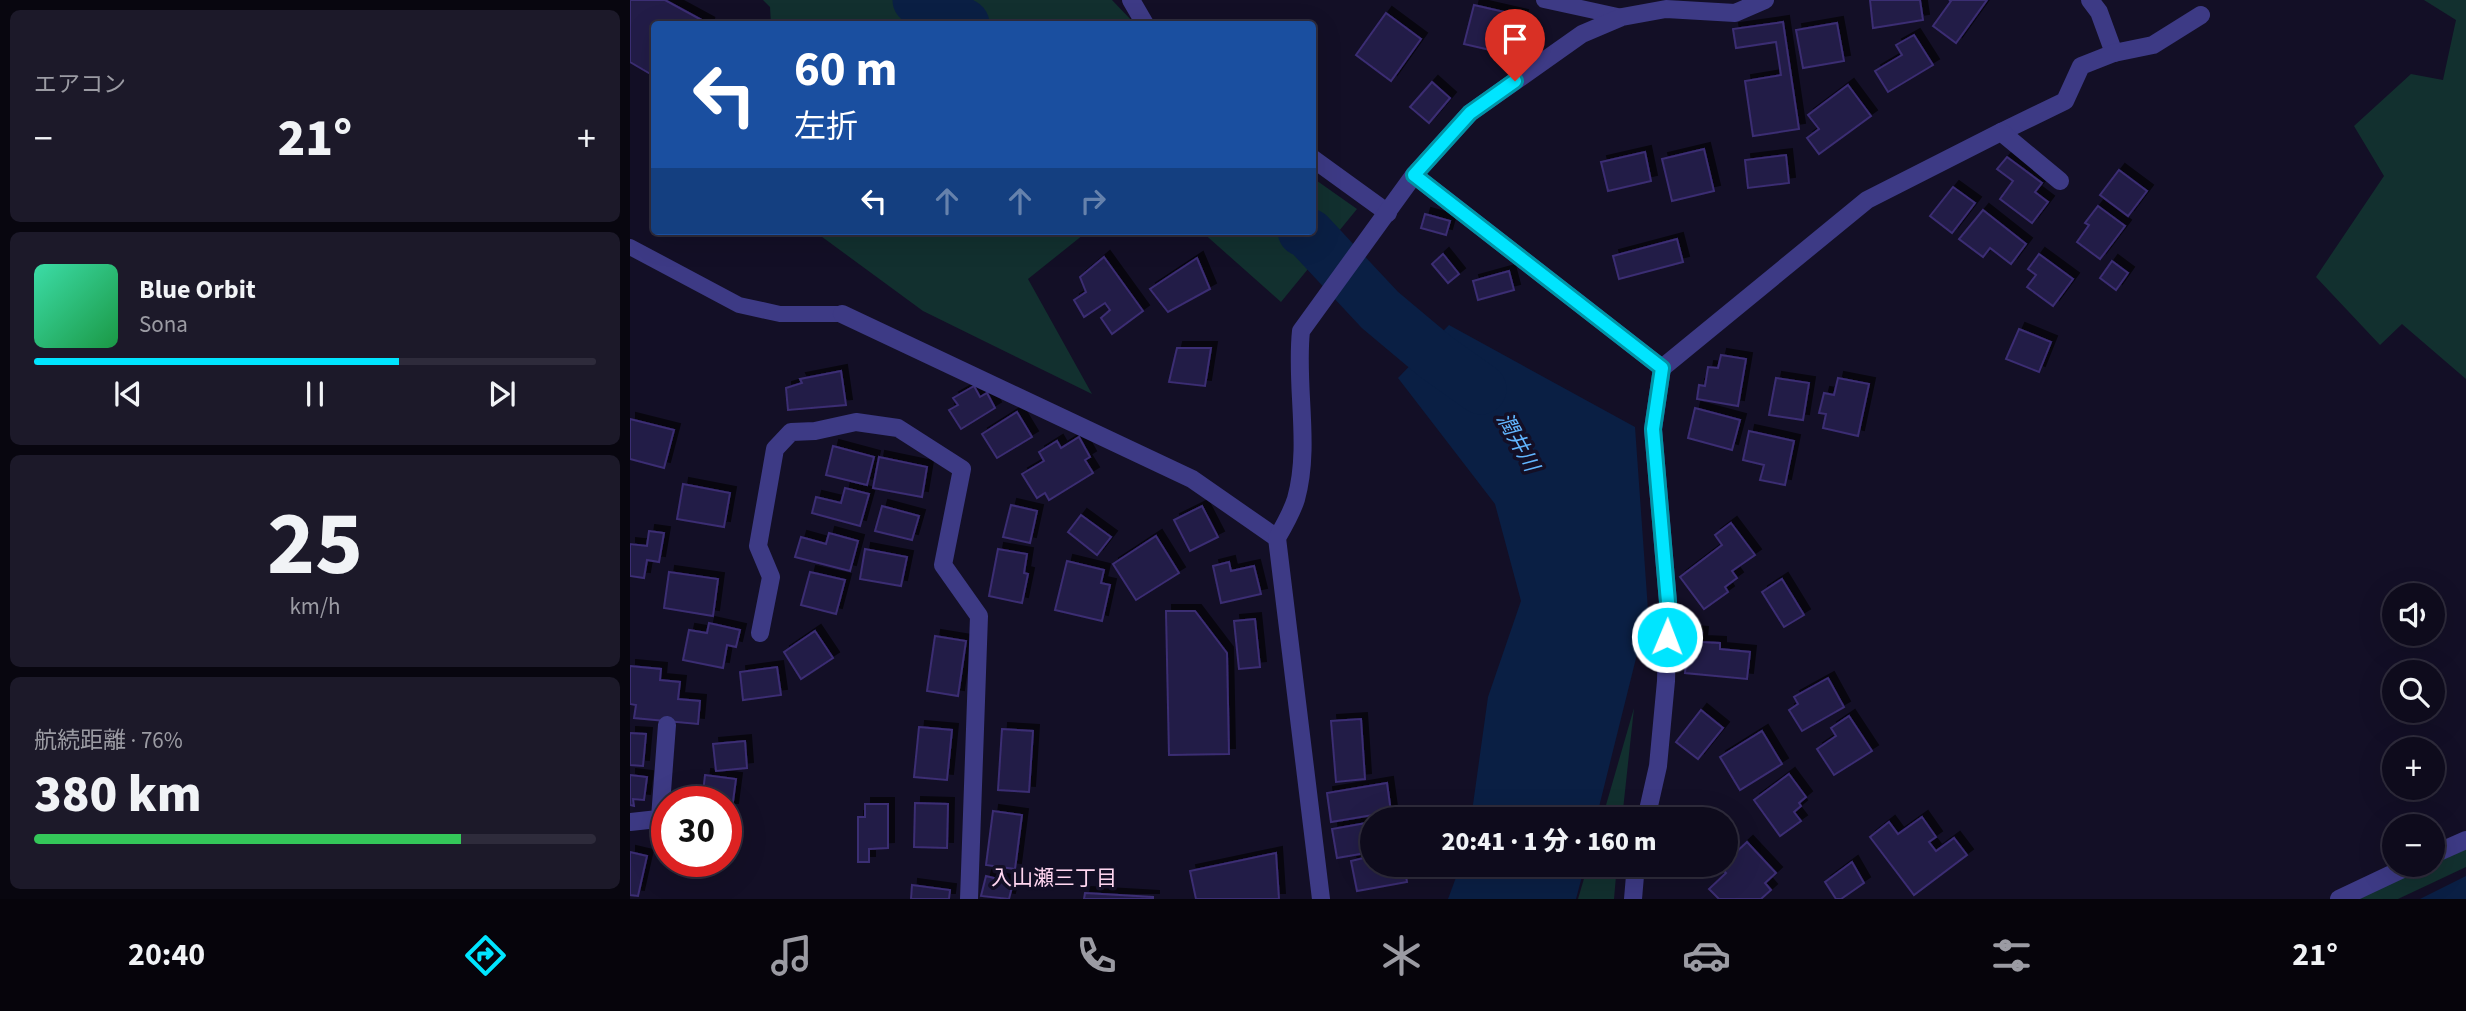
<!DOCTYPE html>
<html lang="ja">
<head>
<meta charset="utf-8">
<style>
	:root { --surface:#0e0b1c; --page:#1c1929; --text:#f1f3f6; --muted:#9b9ba3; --line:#2e2b3b; --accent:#00e5ff }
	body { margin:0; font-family:"Source Sans 3","Noto Sans JP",sans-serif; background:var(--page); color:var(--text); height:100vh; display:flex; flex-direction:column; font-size:26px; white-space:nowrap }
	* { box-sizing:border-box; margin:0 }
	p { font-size:23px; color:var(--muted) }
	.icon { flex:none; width:38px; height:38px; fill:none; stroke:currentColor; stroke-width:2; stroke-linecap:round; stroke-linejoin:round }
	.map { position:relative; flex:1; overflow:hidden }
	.drawer { display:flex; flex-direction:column; gap:10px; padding:10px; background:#08060f; width:630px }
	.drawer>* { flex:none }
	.top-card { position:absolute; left:21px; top:21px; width:665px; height:214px; border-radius:7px; box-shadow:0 7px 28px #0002,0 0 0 2px var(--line); background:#1a4fa0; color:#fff; overflow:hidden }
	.controls { position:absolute; left:1752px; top:583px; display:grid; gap:14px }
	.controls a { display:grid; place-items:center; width:63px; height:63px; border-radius:50%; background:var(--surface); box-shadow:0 7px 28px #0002,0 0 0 2px var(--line); font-size:35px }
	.speed { position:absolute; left:21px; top:786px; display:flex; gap:14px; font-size:35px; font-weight:700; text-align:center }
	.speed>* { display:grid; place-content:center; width:91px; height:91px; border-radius:50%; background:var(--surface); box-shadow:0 7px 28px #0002,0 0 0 2px var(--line); line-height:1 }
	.speed .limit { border:10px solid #d22; background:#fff; color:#111 }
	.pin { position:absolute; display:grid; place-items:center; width:60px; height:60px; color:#fff; margin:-72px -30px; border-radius:50% 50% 50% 0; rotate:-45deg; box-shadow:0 0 7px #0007 }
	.pin .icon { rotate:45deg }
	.me { position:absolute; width:77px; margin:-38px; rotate:1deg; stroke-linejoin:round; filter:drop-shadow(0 0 5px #0008) }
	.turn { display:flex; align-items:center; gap:24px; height:147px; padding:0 28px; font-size:32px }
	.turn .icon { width:91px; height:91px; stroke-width:2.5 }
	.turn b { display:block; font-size:49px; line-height:60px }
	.lanes { display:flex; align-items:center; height:66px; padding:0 28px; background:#0003; justify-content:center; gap:35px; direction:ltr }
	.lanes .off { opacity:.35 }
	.big { font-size:52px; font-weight:800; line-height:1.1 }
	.drawer .card { flex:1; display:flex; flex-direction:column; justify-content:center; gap:10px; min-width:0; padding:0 24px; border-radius:10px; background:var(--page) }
	.drawer .dial { align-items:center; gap:0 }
	.dial b { font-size:91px; line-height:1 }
	.song { display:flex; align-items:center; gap:21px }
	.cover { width:84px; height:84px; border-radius:10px; background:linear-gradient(135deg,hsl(160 70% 55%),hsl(140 70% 35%)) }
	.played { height:7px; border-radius:4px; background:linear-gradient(90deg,var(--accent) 65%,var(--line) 65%) }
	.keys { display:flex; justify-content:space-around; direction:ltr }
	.heat { display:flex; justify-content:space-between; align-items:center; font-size:38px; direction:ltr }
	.charge { height:10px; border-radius:5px; background:linear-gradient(90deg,#34c759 76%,var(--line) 0) }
	.trip { position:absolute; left:730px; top:807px; width:378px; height:70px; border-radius:35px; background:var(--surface); box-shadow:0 7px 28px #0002,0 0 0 2px var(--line); font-weight:800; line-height:70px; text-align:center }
	.tab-bar { display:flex; height:112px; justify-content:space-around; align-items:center; background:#06040b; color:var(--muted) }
	.tab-bar .icon { width:49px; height:49px }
	.tab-bar .active { color:var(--accent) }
	.tab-bar b { font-size:32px; color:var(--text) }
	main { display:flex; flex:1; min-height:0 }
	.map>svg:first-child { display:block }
	.green { fill:#12302f }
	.water { fill:#0a1f44 }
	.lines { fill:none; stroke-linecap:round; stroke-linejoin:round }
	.river { stroke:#0a1f44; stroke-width:51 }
	.building { fill:#241b47; stroke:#3b2d73; stroke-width:2; filter:url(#shadow) }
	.lane { stroke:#3d3a85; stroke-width:16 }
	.street { stroke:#3d3a85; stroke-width:18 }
	.route-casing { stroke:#0095a6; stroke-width:18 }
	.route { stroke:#00e5ff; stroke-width:12 }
	.labels { text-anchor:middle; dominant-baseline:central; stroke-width:7; stroke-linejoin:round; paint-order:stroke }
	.water-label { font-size:21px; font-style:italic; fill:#62b6ff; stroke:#130f26 }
	.neighbourhood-label { font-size:21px; fill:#ffd6f0; stroke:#130f26 }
</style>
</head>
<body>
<main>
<section class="drawer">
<div class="card"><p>エアコン</p>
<div class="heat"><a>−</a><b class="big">21°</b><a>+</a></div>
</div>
<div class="card">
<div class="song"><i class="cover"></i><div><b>Blue Orbit</b><p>Sona</p></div></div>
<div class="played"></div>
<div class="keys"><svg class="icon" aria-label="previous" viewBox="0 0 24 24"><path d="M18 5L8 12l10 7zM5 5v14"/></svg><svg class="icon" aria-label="pause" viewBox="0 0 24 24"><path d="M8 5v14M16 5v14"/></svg><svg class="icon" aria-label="next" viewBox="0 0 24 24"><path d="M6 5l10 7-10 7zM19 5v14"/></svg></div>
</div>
<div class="card dial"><b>25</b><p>km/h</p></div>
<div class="card"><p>航続距離 · 76%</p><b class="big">380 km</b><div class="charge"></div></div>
</section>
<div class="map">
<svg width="1836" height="899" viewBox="0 0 1836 899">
	<defs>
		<filter id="shadow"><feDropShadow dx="6" dy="-6" stdDeviation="0" flood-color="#0009"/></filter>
	</defs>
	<rect width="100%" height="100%" fill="#130f26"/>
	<g class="green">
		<path d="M 133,0 L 482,0 L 505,24 L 141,24 L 140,7 Z"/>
		<path d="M 1794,0 L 1836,0 L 1836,379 L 1772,324 L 1750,345 L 1686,277 L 1754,176 L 1724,126 L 1781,74 L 1813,80 L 1826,20 Z"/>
		<path d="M 683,178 L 727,209 L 651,302 L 571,231 L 682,231 Z"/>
		<path d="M 184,231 L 458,231 L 398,279 L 462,394 L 293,311 Z"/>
		<path d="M 1004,708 L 992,819 L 972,819 Z"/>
		<path d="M 1836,848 L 1836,867 L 1768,899 L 1726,899 Z"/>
		<path d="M 958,865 L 987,865 L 984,899 L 948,899 Z"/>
	</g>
	<g class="water">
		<path d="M 819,325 L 1005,427 L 1018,610 L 966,819 L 841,819 L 858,697 L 891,601 L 865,504 L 768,378 Z"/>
		<path d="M 831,864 L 955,864 L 955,865 L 946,899 L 818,899 Z"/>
		<path d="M 1836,876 L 1836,899 L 1790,899 Z"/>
	</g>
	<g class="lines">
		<g class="river">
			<path d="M 288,0 L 334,24"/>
			<path d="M 673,231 L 679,234 L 750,310 L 806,357 L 851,389"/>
		</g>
	</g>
	<g class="building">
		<path d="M 0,0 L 35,0 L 79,24 L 24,24 L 24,76 L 0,62 Z"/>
		<path d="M 1240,0 L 1290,0 L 1293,20 L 1243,28 Z"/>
		<path d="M 1319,0 L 1357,0 L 1326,43 L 1303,26 L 1321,1 Z"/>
		<path d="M 844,5 L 892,16 L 882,55 L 834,44 Z"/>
		<path d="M 756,13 L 791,39 L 761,81 L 726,55 Z"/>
		<path d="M 1153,22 L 1169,129 L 1123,136 L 1115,81 L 1151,75 L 1146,42 L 1106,48 L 1103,29 Z"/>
		<path d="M 1207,23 L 1214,61 L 1173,68 L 1166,30 Z"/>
		<path d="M 1284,35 L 1303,65 L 1258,92 L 1245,71 L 1272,55 L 1266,45 Z"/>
		<path d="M 802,82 L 820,98 L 799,123 L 780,107 Z"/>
		<path d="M 1218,85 L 1241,116 L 1189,154 L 1177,138 L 1189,129 L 1178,115 Z"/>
		<path d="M 1074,149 L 1084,191 L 1042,201 L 1032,159 Z"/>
		<path d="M 1015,152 L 1021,181 L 978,191 L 971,162 Z"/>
		<path d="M 1156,155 L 1159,183 L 1118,188 L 1115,160 Z"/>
		<path d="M 1377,157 L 1412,183 L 1405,192 L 1418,202 L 1402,223 L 1370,199 L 1383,181 L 1367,169 Z"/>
		<path d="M 1489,170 L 1517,191 L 1498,216 L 1470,195 Z"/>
		<path d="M 1323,187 L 1345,203 L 1322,233 L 1300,216 Z"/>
		<path d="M 1468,206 L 1495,226 L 1470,259 L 1447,242 L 1459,225 L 1455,223 Z"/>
		<path d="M 1353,210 L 1396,244 L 1381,264 L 1360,248 L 1353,257 L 1329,239 Z"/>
		<path d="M 795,214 L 820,221 L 816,235 L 791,228 Z"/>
		<path d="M 1047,239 L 1053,262 L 989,279 L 983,256 Z"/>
		<path d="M 813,254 L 829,274 L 818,283 L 802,264 Z"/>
		<path d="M 1409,254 L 1443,279 L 1423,306 L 1397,287 L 1406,275 L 1398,269 Z"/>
		<path d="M 474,257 L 513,311 L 482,334 L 471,318 L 480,310 L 475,303 L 454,317 L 444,300 L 456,292 L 450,277 Z"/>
		<path d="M 567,258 L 580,289 L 538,312 L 520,289 Z"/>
		<path d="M 1482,261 L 1498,273 L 1486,290 L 1470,278 Z"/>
		<path d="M 879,271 L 884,290 L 848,300 L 843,281 Z"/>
		<path d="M 1389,329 L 1421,342 L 1409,372 L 1376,359 Z"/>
		<path d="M 547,348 L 581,348 L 575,386 L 539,382 Z"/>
		<path d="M 1091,355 L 1116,359 L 1108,406 L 1067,399 L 1069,385 L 1075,386 L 1078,367 L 1088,368 Z"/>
		<path d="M 211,371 L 216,405 L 158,410 L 156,388 L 172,383 L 170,379 Z"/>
		<path d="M 1146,378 L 1179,383 L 1173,420 L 1139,415 Z"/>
		<path d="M 1208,378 L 1239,384 L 1228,436 L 1193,428 L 1196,414 L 1189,413 L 1194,393 L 1204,395 Z"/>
		<path d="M 344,386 L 350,397 L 357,393 L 365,408 L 331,429 L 319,410 L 328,405 L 323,398 Z"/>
		<path d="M 1065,408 L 1110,420 L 1102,450 L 1058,438 Z"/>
		<path d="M 387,412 L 402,437 L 367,458 L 352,434 Z"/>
		<path d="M 0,419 L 44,430 L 34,468 L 0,459 Z"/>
		<path d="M 1119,431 L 1164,441 L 1155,485 L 1130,480 L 1134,465 L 1113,460 Z"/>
		<path d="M 449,437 L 460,457 L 455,460 L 463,473 L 419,500 L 415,493 L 407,498 L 392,474 L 414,461 L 409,452 L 427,441 L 431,448 Z"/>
		<path d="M 203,446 L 244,457 L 237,485 L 196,475 Z"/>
		<path d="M 249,457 L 297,467 L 292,497 L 243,488 Z"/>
		<path d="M 53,484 L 100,493 L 94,527 L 47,519 Z"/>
		<path d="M 215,488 L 239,494 L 230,526 L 182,513 L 186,497 L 211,503 Z"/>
		<path d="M 381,505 L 407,511 L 400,543 L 373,537 Z"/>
		<path d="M 252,506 L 289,516 L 282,540 L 245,531 Z"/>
		<path d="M 572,506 L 588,537 L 560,551 L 544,520 Z"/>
		<path d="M 451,515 L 481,537 L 467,555 L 438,532 Z"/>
		<path d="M 1101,523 L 1125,555 L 1102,571 L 1107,578 L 1095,587 L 1098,592 L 1074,609 L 1050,577 L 1092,545 L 1085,535 Z"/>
		<path d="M 19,531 L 34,533 L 29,562 L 17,560 L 14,578 L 0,576 L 0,544 L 17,546 Z"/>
		<path d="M 199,533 L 228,541 L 220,571 L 165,557 L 171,537 L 196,544 Z"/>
		<path d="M 526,536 L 549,573 L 506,600 L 483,564 Z"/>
		<path d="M 235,549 L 277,557 L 271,586 L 230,579 Z"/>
		<path d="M 368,549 L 397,554 L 394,573 L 398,574 L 392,603 L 359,596 Z"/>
		<path d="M 437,561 L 474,570 L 471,583 L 480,585 L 472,621 L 425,610 Z"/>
		<path d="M 599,562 L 601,571 L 624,566 L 631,594 L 591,603 L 583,566 Z"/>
		<path d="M 39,572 L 88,579 L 83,616 L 34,608 Z"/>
		<path d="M 180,572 L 215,580 L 206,614 L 171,605 Z"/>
		<path d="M 1152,579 L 1174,615 L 1154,627 L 1132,592 Z"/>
		<path d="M 536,611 L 565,611 L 597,653 L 599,754 L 539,755 Z"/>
		<path d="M 625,619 L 630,667 L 609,669 L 604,621 Z"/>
		<path d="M 79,623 L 110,630 L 106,647 L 97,645 L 93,668 L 53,660 L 59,630 L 77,633 Z"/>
		<path d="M 185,631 L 203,658 L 171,679 L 154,652 Z"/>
		<path d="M 1059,632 L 1072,633 L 1071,642 L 1090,643 L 1090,649 L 1120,652 L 1117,679 L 1055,673 Z"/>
		<path d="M 305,636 L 336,641 L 328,696 L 297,691 Z"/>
		<path d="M 0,666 L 31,669 L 30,680 L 50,682 L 48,699 L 70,701 L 68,724 L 4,718 L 6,705 L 0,704 Z"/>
		<path d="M 147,667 L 151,695 L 113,700 L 110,672 Z"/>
		<path d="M 1198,678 L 1214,707 L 1172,731 L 1159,710 L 1168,704 L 1164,697 Z"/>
		<path d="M 1071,710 L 1093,728 L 1068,759 L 1046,742 Z"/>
		<path d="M 1219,716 L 1242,751 L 1204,775 L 1187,749 L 1206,736 L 1201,728 Z"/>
		<path d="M 731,719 L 735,779 L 706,782 L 701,721 Z"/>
		<path d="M 289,727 L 322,730 L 317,780 L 284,777 Z"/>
		<path d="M 372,729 L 403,731 L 399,792 L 368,790 Z"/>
		<path d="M 1132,731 L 1152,764 L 1110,790 L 1090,757 Z"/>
		<path d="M 0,733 L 16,734 L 13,766 L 0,765 Z"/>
		<path d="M 115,741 L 117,768 L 86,771 L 83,744 Z"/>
		<path d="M 1159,774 L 1176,797 L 1169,803 L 1171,806 L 1164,812 L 1171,821 L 1150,836 L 1124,800 Z"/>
		<path d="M 0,775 L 17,777 L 14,800 L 3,799 L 4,806 L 0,805 Z"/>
		<path d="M 75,775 L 106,779 L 102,809 L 96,809 L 96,802 L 72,802 Z"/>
		<path d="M 757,783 L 761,812 L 701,822 L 697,793 Z"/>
		<path d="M 285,803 L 318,804 L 317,848 L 284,847 Z"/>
		<path d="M 235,804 L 258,804 L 258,848 L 239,849 L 239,862 L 228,862 L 228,817 L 235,817 Z"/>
		<path d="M 363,811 L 392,815 L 385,869 L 356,865 Z"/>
		<path d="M 1292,817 L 1306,837 L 1299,842 L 1306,851 L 1324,838 L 1337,855 L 1284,895 L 1240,837 L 1259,822 L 1268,834 Z"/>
		<path d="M 742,822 L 742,852 L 707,858 L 702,829 Z"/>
		<path d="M 1117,842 L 1146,873 L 1135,883 L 1141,890 L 1131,899 L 1089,899 L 1079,889 L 1096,873 L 1090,867 Z"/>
		<path d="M 0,852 L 17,856 L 8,896 L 0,895 Z"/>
		<path d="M 646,853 L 649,899 L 566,899 L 560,871 Z"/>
		<path d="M 742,856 L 742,864 L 774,864 L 777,882 L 727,891 L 721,861 Z"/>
		<path d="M 1222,862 L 1234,883 L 1211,899 L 1206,899 L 1195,882 Z"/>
		<path d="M 356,876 L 383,883 L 379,899 L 351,896 Z"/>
		<path d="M 282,885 L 320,890 L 319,899 L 281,899 Z"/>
		<path d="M 455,893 L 523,897 L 523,899 L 454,899 Z"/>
	</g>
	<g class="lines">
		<g class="lane">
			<path d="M 914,0 L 992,17"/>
			<path d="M 0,247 L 109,305 L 150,314 L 212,314"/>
		</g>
		<g class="street">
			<path d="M 501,0 L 515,24"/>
			<path d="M 1460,0 L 1469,12 L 1484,53"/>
			<path d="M 1371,132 L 1435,101 L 1451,66 L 1484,53 L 1523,45 L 1571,15"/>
			<path d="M 682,158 L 758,213"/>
			<path d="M 784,175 L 1032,368 L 1237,200 L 1371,132 L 1430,181"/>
			<path d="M 212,314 L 562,479 L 647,538"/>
			<path d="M 130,633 L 141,577 L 128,546 L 145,449 L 161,432 L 185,431 L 226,422 L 268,428 L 332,469 L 313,565 L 349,616 L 339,899"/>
			<path d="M 30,818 L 37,725"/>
			<path d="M 1016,819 L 1028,766 L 1036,681 L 1038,602 L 1023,429 L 1032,368"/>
			<path d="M 0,822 L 37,818"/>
			<path d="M 1802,855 L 1836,840"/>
			<path d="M 691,899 L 647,538 C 654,526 662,512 666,499 C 681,445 665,386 671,331 L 784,175 L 840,113 L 952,34 L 992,17 L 1036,9 L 1105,13 L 1135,0"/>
			<path d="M 1003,899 L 1006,864"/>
			<path d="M 1709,899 L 1783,864"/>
		</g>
	</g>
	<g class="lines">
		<defs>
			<path id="route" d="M 885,81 L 840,113 L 784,175 L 1032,368 L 1023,429 L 1038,602 L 1037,637"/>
		</defs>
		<use href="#route" class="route-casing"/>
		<use href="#route" class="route"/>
	</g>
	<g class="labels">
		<g class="water-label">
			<text transform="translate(888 442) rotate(61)">潤井川</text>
		</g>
		<g class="neighbourhood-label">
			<text x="424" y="878">入山瀬三丁目</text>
		</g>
	</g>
</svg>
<div class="controls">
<a><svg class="icon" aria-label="sound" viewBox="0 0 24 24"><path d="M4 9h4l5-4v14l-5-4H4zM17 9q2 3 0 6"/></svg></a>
<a><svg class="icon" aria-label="search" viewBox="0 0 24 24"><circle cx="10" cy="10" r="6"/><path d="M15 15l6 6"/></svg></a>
<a>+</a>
<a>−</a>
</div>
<div class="speed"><div class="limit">30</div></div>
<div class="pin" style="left:885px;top:81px;background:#d93025"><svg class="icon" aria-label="arrive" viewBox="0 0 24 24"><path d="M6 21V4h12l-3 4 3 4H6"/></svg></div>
<svg class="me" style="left:1037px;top:637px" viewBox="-20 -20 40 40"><circle r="17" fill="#00e5ff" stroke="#fff" stroke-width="3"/><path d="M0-11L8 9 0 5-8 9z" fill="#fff"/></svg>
<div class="trip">20:41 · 1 分 · 160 m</div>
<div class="top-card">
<div class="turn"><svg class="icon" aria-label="left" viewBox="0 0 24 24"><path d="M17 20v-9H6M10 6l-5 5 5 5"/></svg><div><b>60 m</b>左折</div></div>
<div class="lanes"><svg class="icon" aria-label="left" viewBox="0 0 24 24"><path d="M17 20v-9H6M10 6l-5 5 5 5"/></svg><svg class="icon off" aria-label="ahead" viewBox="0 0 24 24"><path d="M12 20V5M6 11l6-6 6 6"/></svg><svg class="icon off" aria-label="ahead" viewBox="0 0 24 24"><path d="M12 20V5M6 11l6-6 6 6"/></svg><svg class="icon off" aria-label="right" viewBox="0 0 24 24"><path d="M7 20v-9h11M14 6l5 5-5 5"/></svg></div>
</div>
</div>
</main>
<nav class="tab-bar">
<b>20:40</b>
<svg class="icon active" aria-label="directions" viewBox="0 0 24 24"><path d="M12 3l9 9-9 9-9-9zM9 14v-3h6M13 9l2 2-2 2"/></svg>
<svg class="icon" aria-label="music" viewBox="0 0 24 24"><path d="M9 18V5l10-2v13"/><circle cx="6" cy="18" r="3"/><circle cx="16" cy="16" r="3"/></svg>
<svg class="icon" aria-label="phone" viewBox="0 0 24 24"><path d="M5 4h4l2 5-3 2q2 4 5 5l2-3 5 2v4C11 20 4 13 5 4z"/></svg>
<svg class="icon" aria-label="climate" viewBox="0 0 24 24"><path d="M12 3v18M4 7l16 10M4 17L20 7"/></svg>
<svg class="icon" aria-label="car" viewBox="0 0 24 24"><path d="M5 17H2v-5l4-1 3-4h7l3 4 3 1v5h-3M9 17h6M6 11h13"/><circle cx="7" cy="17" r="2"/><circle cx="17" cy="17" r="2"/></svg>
<svg class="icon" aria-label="filters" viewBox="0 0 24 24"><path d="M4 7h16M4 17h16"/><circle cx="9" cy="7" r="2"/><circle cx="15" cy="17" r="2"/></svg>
<b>21°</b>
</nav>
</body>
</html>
